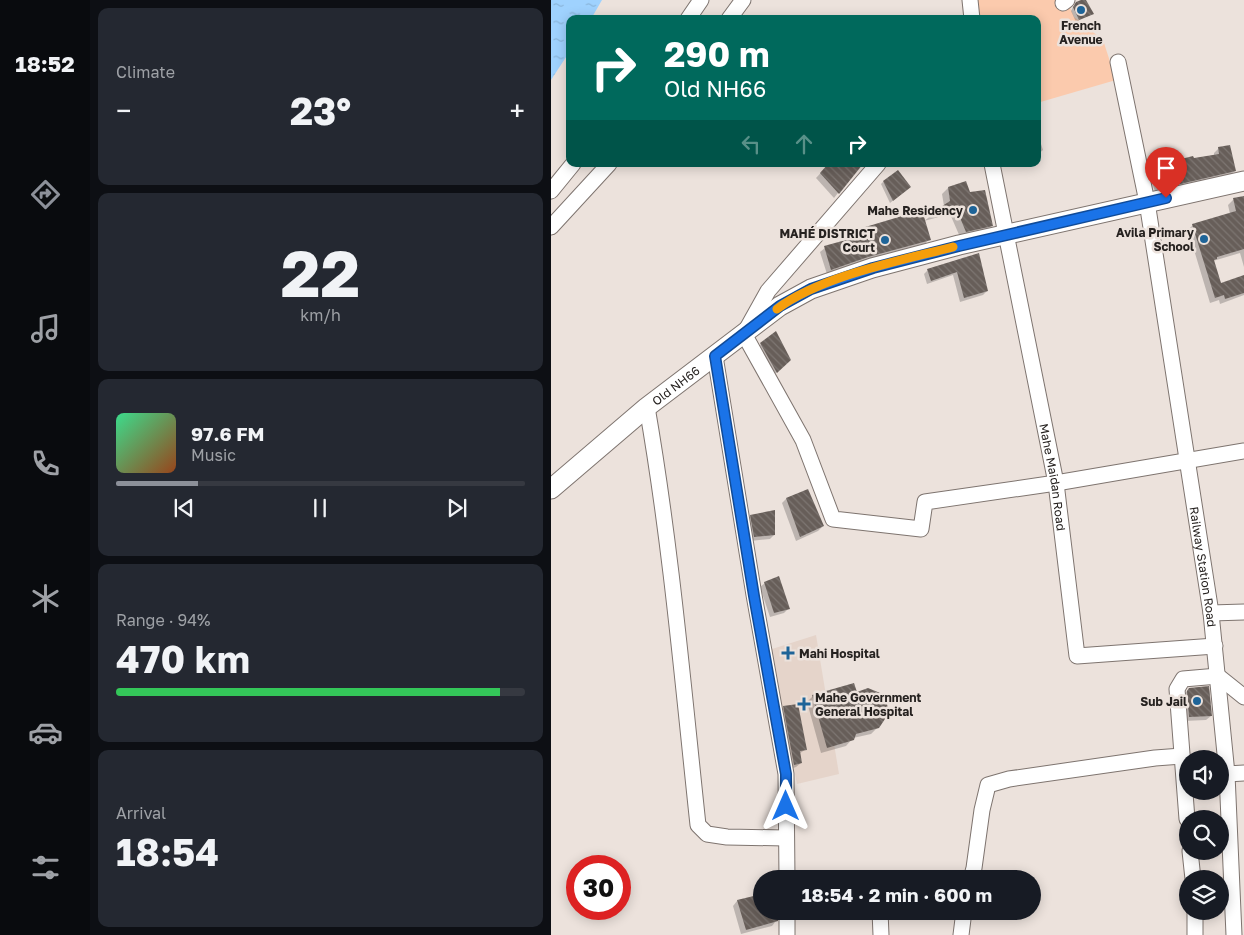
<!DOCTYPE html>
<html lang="en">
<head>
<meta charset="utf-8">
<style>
	:root { --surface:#171b24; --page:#242831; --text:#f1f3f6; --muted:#9ea1a6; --line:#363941; --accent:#8c9099 }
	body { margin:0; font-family:"Golos Text",sans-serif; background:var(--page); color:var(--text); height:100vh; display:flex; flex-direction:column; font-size:19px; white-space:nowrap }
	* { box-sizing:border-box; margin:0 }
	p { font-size:16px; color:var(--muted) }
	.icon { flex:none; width:28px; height:28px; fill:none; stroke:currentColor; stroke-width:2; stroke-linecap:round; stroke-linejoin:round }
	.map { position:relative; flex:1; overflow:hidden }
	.sheet { display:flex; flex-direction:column; gap:8px; padding:8px; background:#0d0f14; width:461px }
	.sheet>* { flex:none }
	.guide { position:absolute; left:15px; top:15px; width:475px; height:152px; border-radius:10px; box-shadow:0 2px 12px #0003; background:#00695c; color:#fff; overflow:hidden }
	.controls { position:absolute; left:628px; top:750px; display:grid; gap:10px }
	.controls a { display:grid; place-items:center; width:50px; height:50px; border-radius:50%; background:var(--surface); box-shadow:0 2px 12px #0003; font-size:25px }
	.speed { position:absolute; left:15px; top:855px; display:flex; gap:10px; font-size:25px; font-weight:700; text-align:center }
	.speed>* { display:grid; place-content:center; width:65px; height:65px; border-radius:50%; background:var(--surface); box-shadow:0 2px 12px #0003; line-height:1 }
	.speed .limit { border:8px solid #d22; background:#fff; color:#111 }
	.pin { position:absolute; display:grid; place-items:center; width:42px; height:42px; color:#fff; margin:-51px -21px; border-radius:50% 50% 50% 0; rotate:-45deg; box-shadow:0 0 5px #0007 }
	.pin .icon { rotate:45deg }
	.me { position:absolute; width:55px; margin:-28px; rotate:0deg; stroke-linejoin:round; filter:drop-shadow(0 0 4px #0008) }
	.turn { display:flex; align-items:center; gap:18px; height:105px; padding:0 15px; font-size:22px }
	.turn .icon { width:65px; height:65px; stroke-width:2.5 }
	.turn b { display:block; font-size:35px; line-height:42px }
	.lanes { display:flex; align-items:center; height:48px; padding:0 15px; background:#0003; justify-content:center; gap:25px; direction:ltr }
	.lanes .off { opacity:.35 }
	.big { font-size:38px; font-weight:700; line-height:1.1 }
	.sheet .card { flex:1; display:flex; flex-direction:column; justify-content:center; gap:8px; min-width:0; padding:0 18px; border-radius:10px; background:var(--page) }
	.sheet .dial { align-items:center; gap:0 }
	.dial b { font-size:65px; line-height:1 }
	.song { display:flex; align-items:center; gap:15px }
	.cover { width:60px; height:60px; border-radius:8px; background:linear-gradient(135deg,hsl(150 70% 55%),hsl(20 70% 35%)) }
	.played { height:5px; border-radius:2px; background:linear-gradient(90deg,var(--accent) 20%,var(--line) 20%) }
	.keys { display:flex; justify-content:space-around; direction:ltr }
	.heat { display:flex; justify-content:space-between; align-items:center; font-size:28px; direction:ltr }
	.charge { height:8px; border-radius:4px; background:linear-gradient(90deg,#34c759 94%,var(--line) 0) }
	.trip { position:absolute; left:202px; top:870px; width:288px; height:50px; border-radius:25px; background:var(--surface); box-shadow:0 2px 12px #0003; font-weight:700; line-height:50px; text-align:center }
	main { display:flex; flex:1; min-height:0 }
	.tabs { display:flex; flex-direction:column; width:90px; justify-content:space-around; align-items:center; background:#090b0e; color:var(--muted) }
	.tabs .icon { width:35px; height:35px }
	.tabs .on { color:var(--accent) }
	.tabs b { font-size:22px; color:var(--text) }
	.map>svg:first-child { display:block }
	.built { fill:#e5d4ca }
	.park { fill:#fbcaad }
	.water { fill:url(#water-ripples) }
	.shadow { fill:#0003 }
	.building { fill:url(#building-back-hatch) }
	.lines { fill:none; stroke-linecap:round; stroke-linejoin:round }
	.minor-casing { stroke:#7e746f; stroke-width:17 }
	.major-casing { stroke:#7e746f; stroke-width:21 }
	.minor { stroke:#fff; stroke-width:15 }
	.major { stroke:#fff; stroke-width:19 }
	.route-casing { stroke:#114b97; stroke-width:12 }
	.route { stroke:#1a73e8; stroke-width:9 }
	.slow { stroke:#f59e0b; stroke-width:9 }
	.poi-dot { fill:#1e6498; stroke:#ece2dc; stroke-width:2 }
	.labels { text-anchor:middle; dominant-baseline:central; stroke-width:5; stroke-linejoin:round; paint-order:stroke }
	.poi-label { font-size:12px; font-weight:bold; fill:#262220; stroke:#ece2dc; text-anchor:end }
	.street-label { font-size:12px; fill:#262220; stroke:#ece2dc }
</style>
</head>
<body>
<main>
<nav class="tabs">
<b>18:52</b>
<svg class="icon on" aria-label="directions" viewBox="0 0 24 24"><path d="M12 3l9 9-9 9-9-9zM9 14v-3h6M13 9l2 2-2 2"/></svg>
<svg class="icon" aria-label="music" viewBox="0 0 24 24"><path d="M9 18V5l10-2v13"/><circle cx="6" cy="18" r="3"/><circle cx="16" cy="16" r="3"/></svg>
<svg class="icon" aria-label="phone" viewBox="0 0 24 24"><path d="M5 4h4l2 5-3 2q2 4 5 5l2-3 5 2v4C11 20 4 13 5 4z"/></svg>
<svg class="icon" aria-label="climate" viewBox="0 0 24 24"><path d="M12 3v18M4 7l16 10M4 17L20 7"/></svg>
<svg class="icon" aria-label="car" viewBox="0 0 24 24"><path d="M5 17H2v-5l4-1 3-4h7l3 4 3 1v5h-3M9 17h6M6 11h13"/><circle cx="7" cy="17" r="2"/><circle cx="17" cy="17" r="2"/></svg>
<svg class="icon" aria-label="filters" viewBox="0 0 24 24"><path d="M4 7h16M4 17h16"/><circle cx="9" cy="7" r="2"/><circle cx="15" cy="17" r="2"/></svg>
</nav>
<section class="sheet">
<div class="card"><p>Climate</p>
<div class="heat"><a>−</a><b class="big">23°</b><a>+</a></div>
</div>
<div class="card dial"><b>22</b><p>km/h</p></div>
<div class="card">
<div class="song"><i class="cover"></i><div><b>97.6 FM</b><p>Music</p></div></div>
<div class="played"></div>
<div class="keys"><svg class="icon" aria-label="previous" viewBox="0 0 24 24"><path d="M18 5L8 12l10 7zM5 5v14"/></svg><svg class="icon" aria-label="pause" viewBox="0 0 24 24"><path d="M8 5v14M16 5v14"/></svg><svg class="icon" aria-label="next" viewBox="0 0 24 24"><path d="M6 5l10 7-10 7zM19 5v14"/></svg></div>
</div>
<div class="card"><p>Range · 94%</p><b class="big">470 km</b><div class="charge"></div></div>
<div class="card"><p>Arrival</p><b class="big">18:54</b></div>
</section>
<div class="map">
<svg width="693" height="935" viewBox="0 0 693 935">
	<defs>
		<pattern id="water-ripples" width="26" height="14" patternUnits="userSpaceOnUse" patternTransform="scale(1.25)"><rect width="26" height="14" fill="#9fd2fe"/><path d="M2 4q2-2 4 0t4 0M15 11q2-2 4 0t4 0" fill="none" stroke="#89b4d9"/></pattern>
		<pattern id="building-back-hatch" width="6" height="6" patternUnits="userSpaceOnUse" patternTransform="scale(1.25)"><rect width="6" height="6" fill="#675e59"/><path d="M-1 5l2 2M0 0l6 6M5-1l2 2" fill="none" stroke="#7d7672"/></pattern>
	</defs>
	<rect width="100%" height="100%" fill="#ece2dc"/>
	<path class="built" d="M 265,635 L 288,774 L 246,784 L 218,650 Z"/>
	<path class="park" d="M 426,0 L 516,0 L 523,17 L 552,40 L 565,80 L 486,103 L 486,19 L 428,19 Z"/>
	<path class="water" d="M 0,0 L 51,0 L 40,19 L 19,19 L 19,51 L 0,80 Z"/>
	<g class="shadow">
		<path d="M 532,0 L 534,0 L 541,14 L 525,22 L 520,11 L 522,7 Z"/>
		<path d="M 486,132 L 492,150 L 486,155 Z"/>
		<path d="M 668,148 L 684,171 L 679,175 L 604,192 L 598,171 L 602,167 L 663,156 L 663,153 Z"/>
		<path d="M 278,164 L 310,164 L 283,198 L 265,178 Z"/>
		<path d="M 332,182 L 355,190 L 339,203 L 330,184 Z"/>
		<path d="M 397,188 L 418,194 L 440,226 L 434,232 L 409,237 L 399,214 L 373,221 L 393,206 L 391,194 Z"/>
		<path d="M 693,197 L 693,267 L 689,253 L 662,261 L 670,284 L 693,276 L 693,295 L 669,304 L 668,300 L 659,303 L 637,230 L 642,225 L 679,214 L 677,205 L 682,200 Z"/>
		<path d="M 312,229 L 378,239 L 374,244 L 312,261 L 276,274 L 269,252 L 274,248 L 309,237 L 307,233 Z"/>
		<path d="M 427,255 L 436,291 L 432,295 L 409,302 L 402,275 L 376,284 L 373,274 L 377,270 Z"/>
		<path d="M 210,344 L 238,360 L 221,377 L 205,349 Z"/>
		<path d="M 256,490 L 272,526 L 267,531 L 245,541 L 231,503 L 235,499 Z"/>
		<path d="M 200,516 L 223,535 L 219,539 L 199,541 L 195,520 Z"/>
		<path d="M 214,583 L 237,609 L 233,613 L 219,617 L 209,587 Z"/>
		<path d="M 638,689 L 660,716 L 655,720 L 633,721 L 633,694 Z"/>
		<path d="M 305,693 L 327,727 L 320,734 L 302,738 L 295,746 L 270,753 L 256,702 L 262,696 Z"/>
		<path d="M 233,708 L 255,749 L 248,754 L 250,763 L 245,767 L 239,769 L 228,712 Z"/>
		<path d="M 211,895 L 211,911 L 225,921 L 221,926 L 190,934 L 182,906 L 186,901 Z"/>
	</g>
	<g class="building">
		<path d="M 530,0 L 535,0 L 543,14 L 528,20 L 522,7 L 525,2 Z"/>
		<path d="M 679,145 L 685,171 L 608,189 L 602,166 L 642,156 L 643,158 L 668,154 L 667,147 Z"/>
		<path d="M 277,164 L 312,164 L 288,194 L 269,173 Z"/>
		<path d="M 347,170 L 360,187 L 342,201 L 332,181 Z"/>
		<path d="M 415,181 L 419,192 L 434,190 L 442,226 L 415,232 L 405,208 L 380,216 L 379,214 L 399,201 L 397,187 Z"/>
		<path d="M 693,196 L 693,249 L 666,257 L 666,259 L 663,260 L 670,283 L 693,275 L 693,293 L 674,299 L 673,295 L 664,298 L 641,224 L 685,211 L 682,198 Z"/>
		<path d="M 371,210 L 380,240 L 317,257 L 280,270 L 273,246 L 313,235 L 311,228 Z"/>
		<path d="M 428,253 L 437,291 L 413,298 L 406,272 L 380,281 L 376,269 Z"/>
		<path d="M 225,331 L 240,360 L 226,373 L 209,343 Z"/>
		<path d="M 257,489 L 273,526 L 249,537 L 235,498 Z"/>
		<path d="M 224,510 L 224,535 L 203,537 L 199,515 Z"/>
		<path d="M 228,576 L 239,609 L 223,613 L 213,582 Z"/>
		<path d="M 303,683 L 306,692 L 317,688 L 334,695 L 338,713 L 328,728 L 305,734 L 303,740 L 276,748 L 261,695 Z"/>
		<path d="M 658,686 L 661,716 L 638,717 L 636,691 L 638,688 Z"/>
		<path d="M 247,704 L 256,750 L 249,751 L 251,763 L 243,765 L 232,706 Z"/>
		<path d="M 211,894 L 211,911 L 227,911 L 227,921 L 195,930 L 186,900 Z"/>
	</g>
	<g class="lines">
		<defs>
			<g id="minor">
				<path d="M 419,0 L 421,19"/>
				<path d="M 512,3 L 516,0"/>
				<path d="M 137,19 L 150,0"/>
				<path d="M 178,19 L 192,0"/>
				<path id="s1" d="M 567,62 L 596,202 L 660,613 L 676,774 L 683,935"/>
				<path d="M 327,164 L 217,291 L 193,334 L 252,440 L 282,519 L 370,529 L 374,502 L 505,483 L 693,451"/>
				<path id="s2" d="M 441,164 L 505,483 L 526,656 L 664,646"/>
				<path d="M 0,191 L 22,164"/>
				<path d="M 0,227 L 58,164"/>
				<path d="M 164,356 L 203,595 L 235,774 L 236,879"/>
				<path d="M 96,407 C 120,545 132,685 147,825 L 156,834 L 176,837 L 235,838"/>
				<path d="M 660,613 L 693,612"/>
				<path d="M 676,774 L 693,773"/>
				<path d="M 636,819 L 626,689 L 632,679 L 667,676 L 693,697"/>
				<path d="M 639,851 L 642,879"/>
				<path d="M 420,879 L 423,868 L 431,810 L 437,785 L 458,779 L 604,758 L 631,756"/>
				<path d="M 236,911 L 236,935"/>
				<path d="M 329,911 L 330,935"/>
				<path d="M 410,935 L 413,911"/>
				<path d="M 644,935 L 644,911"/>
			</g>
			<g id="major">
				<path id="s3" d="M 0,489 L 96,407 L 229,306 L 260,289 L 321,268 L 408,245 L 693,181"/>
			</g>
		</defs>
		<use href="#minor" class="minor-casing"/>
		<use href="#major" class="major-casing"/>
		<use href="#minor" class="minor"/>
		<use href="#major" class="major"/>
	</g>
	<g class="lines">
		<defs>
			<path id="route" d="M 235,806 L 235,774 L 203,596 L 164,356 L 229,306 L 260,289 L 322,268 L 408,246 L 615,198"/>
		</defs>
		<use href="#route" class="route-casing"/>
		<use href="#route" class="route"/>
		<path class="slow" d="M 226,309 C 270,276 348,261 402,247"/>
	</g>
	<g class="poi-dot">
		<circle cx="530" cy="10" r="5"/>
		<circle cx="422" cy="210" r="5"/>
		<circle cx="653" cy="239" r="5"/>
		<circle cx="334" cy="240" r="5"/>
		<path d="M234.5 645.5h5v5h5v5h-5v5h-5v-5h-5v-5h5z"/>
		<circle cx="646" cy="701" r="5"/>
		<path d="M250.5 696.5h5v5h5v5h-5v5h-5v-5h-5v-5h5z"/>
	</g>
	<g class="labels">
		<g class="poi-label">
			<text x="530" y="25" text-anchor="middle">French<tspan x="530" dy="14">Avenue</tspan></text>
			<text x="412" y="210">Mahe Residency</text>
			<text x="643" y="232">Avila Primary<tspan x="643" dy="14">School</tspan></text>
			<text x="324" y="233">MAHÉ DISTRICT<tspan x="324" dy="14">Court</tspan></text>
			<text x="248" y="653" text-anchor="start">Mahi Hospital</text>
			<text x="264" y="697" text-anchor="start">Mahe Government<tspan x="264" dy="14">General Hospital</tspan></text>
			<text x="636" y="701">Sub Jail</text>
		</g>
		<g class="street-label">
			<text stroke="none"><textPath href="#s3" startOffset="162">Old NH66</textPath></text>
			<text stroke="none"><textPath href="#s2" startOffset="319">Mahe Maidan Road</textPath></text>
			<text stroke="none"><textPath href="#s1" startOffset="512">Railway Station Road</textPath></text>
		</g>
	</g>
</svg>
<div class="controls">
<a><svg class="icon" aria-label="sound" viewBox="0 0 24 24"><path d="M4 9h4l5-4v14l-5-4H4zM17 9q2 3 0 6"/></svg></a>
<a><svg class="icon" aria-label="search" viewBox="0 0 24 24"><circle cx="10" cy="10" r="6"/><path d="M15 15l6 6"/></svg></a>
<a><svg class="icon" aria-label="layers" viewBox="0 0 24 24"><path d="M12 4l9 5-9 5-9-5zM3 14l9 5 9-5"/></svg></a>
</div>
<div class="speed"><div class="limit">30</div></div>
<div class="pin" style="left:615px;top:198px;background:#d93025"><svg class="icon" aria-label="arrive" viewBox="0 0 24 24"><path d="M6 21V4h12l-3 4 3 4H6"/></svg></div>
<svg class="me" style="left:235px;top:806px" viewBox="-20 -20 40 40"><path d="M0-17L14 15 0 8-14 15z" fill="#1a73e8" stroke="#fff" stroke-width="4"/></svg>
<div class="trip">18:54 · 2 min · 600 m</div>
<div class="guide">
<div class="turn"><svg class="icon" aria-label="right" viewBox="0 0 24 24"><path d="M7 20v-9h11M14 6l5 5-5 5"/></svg><div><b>290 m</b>Old NH66</div></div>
<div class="lanes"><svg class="icon off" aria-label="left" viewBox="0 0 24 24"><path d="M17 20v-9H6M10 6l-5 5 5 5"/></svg><svg class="icon off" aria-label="ahead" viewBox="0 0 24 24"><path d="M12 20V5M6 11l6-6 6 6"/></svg><svg class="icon" aria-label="right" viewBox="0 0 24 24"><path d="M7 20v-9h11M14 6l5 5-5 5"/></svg></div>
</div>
</div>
</main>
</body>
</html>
